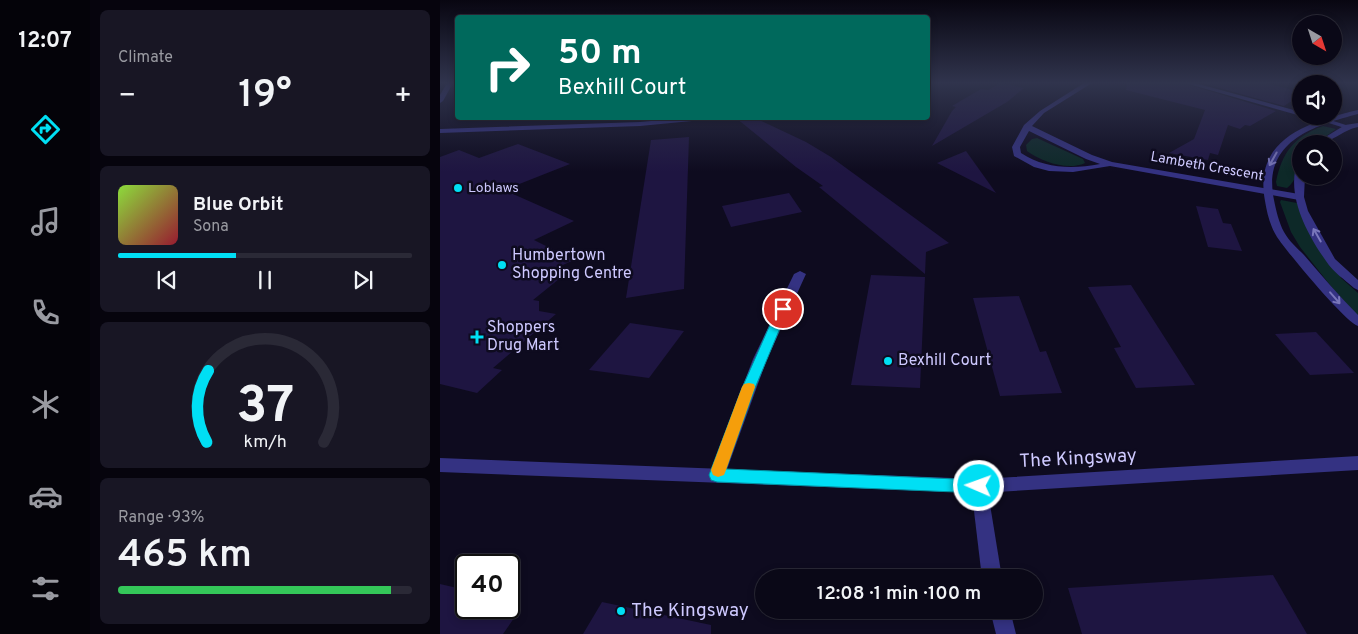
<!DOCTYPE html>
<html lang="en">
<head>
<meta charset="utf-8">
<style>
	:root { --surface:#0a0817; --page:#181624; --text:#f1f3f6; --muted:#999aa1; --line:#2a2936; --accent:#00dff4 }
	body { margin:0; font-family:Overpass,sans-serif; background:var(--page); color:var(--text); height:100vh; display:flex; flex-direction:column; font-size:19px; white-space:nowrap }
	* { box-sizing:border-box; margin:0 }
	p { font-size:16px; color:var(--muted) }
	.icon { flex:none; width:28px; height:28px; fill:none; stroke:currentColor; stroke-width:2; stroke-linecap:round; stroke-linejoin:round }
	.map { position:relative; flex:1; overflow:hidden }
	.side { display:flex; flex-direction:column; gap:10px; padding:10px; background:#06040d; width:350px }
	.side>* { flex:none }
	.guide { position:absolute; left:15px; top:15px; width:475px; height:105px; border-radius:5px; box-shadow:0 2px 8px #0003,0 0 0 1px var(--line); background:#00695c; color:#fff; overflow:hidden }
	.needle { width:32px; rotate:141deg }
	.fabs { position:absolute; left:852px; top:15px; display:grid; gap:10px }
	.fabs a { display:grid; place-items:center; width:50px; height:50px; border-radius:50%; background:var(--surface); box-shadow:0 2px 8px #0003,0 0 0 1px var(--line); font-size:25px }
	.speed { position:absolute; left:15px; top:554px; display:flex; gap:10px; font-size:25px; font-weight:700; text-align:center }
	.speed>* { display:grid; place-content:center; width:65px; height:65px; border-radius:50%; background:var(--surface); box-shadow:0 2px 8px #0003,0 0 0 1px var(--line); line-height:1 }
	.speed .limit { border:2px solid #111; border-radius:8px; background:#fff; color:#111 }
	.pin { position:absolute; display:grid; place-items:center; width:42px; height:42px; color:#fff; margin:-21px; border:2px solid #fff; border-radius:50%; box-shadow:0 1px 5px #0007 }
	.me { position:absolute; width:55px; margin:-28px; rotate:272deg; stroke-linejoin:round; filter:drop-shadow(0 0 4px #0008) }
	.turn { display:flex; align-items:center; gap:18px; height:105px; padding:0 20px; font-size:22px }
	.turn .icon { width:65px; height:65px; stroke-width:2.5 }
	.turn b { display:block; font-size:35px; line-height:42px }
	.big { font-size:38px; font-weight:600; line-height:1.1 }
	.side .tile { flex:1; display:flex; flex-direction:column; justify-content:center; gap:8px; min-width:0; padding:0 18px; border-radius:8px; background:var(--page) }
	.side .dial { align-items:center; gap:0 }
	.dial svg { height:130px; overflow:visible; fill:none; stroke:var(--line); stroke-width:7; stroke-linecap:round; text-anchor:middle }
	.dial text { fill:var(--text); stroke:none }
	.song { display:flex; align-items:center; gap:15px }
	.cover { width:60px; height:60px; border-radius:8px; background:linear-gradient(135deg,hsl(90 70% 55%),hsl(350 70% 35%)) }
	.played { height:5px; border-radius:2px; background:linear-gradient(90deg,var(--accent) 40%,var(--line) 40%) }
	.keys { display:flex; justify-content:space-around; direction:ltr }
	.heat { display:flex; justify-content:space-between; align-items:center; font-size:28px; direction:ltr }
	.charge { height:8px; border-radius:4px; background:linear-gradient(90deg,#34c759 93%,var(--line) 0) }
	.trip { position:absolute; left:315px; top:569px; width:288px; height:50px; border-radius:25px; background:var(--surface); box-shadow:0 2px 8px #0003,0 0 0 1px var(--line); font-weight:600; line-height:50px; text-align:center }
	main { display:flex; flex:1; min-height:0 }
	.menu { display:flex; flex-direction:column; width:90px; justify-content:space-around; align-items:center; background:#040309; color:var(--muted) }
	.menu .icon { width:35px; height:35px }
	.menu .current { color:var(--accent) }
	.menu b { font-size:22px; color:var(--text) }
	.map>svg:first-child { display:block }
	.green { fill:#0d2928 }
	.building { fill:#1e1541 }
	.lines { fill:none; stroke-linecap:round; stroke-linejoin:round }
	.minor { fill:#343282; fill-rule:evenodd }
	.tertiary { fill:#343282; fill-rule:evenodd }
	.oneway { stroke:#7976ba }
	.route { fill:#00dff4; stroke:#00919f }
	.slow { fill:#f59e0b }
	.poi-dot { fill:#00dff4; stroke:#0e0b1f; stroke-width:2 }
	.labels { text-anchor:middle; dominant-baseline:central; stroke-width:5; stroke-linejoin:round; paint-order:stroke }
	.far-street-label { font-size:14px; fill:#cec9ff; stroke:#0e0b1f }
	.far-poi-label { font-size:14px; fill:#cec9ff; stroke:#0e0b1f; text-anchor:start }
	.poi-label { font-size:16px; fill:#cec9ff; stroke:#0e0b1f; text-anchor:start }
	.near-street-label { font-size:19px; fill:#cec9ff; stroke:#0e0b1f }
	.near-poi-label { font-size:19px; fill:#cec9ff; stroke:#0e0b1f; text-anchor:start }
</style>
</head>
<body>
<main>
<nav class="menu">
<b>12:07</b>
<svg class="icon current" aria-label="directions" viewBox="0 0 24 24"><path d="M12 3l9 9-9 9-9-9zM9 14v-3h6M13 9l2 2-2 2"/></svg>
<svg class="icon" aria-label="music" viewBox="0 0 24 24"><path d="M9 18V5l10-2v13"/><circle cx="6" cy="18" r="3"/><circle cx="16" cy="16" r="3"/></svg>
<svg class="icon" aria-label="phone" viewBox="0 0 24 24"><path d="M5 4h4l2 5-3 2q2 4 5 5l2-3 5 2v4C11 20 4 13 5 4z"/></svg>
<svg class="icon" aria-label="climate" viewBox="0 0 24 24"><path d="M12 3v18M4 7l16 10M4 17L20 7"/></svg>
<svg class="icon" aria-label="car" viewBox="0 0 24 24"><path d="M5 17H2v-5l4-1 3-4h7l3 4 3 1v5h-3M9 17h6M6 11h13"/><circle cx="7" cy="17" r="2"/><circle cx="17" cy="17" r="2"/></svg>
<svg class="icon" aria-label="filters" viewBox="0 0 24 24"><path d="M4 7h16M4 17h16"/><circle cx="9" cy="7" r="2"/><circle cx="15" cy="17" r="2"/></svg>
</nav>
<section class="side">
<div class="tile"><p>Climate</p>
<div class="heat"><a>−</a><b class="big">19°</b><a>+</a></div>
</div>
<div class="tile">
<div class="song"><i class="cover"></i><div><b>Blue Orbit</b><p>Sona</p></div></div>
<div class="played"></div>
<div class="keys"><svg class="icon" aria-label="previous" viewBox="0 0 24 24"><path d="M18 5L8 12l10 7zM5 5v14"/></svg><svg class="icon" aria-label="pause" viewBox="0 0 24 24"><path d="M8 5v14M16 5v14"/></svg><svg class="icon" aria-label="next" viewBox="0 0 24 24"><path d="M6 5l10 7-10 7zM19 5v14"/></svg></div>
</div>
<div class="tile dial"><svg viewBox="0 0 100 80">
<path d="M14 69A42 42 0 1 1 86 69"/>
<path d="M14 69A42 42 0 0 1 15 25" stroke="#00dff4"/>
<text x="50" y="56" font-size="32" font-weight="700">37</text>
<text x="50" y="72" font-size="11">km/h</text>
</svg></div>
<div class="tile"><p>Range · 93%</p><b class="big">465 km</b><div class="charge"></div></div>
</section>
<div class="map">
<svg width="918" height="634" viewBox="0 0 918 634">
	<rect width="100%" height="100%" fill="#0e0b1f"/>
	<g class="green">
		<path d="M 883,126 L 896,129 L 875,144 L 861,144 C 861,157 859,180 847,188 L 837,186 L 836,182 C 842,152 854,137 883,126 Z"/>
		<path d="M 597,138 L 643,159 L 645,163 C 628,171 602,162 587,151 L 586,145 L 592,139 Z"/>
		<path d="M 841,200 L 857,203 L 864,218 L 899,270 L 901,278 L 918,293 L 918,316 L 894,290 L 860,247 L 851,232 L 840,202 Z"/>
	</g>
	<g class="building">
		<path d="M 561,83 L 584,88 L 567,102 L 492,146 L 512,111 L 516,107 L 512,106 L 541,89 L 548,90 Z"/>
		<path d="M 687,83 L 743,83 L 836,111 L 810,126 L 805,125 L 800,129 L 788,125 L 778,155 L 770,153 L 768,160 L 729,153 L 754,139 L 765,110 L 686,90 Z"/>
		<path d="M 762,83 L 825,83 L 861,92 L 861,95 L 844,106 Z"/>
		<path d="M 296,118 L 315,118 L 366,142 L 391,157 L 509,243 L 486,252 L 485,274 L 379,187 L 383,186 L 356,167 Z"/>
		<path d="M 249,137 L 244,289 L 186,298 L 211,140 Z"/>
		<path d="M 78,144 L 130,164 L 64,190 L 134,221 L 94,240 L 134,260 L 114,269 L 124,275 L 93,300 L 99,301 L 99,311 L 116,314 L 53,368 L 62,370 L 37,393 L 0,384 L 0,157 L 19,150 L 39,158 Z"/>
		<path d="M 526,151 L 556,193 L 497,163 Z"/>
		<path d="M 349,193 L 362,212 L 291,227 L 282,206 Z"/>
		<path d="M 756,206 L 778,209 L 783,223 L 791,224 L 802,251 L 768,247 Z"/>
		<path d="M 431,275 L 485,277 L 480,388 L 411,385 Z"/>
		<path d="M 691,285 L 755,385 L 696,388 L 674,348 L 681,347 L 648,287 Z"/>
		<path d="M 579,296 L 600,352 L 606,351 L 622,393 L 560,396 L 533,298 Z"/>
		<path d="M 190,323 L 244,331 L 209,378 L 149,370 Z"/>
		<path d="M 876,332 L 914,373 L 870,375 L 835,334 Z"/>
		<path d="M 833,575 L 867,634 L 642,634 L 628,588 Z"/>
		<path d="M 0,584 L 26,590 L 26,608 L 81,608 L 63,634 L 0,634 Z"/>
		<path d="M 162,602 L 271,625 L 271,634 L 143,634 Z"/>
	</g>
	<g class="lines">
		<g class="minor">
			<path d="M 7,83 L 13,83 L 3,101 L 0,103 L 0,95 Z"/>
			<path d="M 644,83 L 652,83 L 604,113 L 592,126 L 652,155 L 672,162 L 859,194 L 864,197 L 859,200 L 670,166 L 633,172 L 609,171 L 594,167 L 574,156 L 572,147 L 584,125 L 600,111 ZM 589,131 L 646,159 L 660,164 C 633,169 605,169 581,153 L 580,147 Z"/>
			<path d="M 745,83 L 755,83 L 861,112 L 861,116 Z"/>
			<path d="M 866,116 L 878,116 L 912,127 L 908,129 Z"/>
			<path d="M 245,118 L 266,118 L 262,120 L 200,126 L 0,133 L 0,129 L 200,122 Z"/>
			<path d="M 360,271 L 366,274 L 327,359 L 285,475 L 283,480 L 277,482 L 271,480 L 269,475 L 313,359 L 354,274 Z"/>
			<path d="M 539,479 L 545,481 L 547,486 L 562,578 L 542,578 L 531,486 L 533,481 Z"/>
			<path d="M 550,610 L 570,610 L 576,634 L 556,634 Z"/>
		</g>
		<g class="tertiary">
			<path d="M 918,110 L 918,114 C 872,126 822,142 834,200 C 836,210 839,223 844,232 C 849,241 857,248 864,255 C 882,276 899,296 918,315 L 918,326 C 906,323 847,252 837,237 C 830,226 827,213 825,201 C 813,138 869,122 918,110 Z"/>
			<path d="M 918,123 L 918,127 C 902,130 891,144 874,144 L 905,125 Z"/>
			<path d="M 858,160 L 861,160 L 861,176 L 865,176 L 864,197 L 868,211 L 895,259 L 918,280 L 918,290 L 914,288 C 905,280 893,272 886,261 C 867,234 845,194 858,160 Z"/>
			<path d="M 918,456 L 918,470 L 539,493 L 0,472 L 0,458 L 539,479 Z"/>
		</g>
	</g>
	<defs><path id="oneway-shaft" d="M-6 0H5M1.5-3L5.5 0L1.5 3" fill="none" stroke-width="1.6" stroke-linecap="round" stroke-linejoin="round" transform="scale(1.25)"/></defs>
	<g class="oneway">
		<use href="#oneway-shaft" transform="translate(833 159) rotate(119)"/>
		<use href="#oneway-shaft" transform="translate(877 235) rotate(-120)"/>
		<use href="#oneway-shaft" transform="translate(895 298) rotate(49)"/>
	</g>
	<linearGradient id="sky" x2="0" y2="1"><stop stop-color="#080611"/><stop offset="0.48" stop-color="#30344d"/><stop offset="1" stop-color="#30344d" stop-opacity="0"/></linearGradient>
	<rect width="918" height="172" fill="url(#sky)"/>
	<path class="route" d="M 343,306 L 348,309 L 315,388 L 286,469 L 539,480 L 545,482 L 547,486 L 545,491 L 539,493 L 277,482 L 271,480 L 269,475 L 302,388 L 337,309 Z"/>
	<path class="slow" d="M 309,383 L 314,384 L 315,387 L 286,470 L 284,475 L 278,477 L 273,475 L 271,470 L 302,387 L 304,384 Z"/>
	<g class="poi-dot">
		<circle cx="18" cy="188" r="5"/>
		<circle cx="62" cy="265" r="5"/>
		<path d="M34.5 329.5h5v5h5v5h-5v5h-5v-5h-5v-5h5z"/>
		<circle cx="448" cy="361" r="5"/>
		<circle cx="181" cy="611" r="5"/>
	</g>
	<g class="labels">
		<g class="far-street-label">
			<text transform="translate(767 167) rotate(10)">Lambeth Crescent</text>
		</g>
		<g class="far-poi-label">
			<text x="28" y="188">Loblaws</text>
		</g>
		<g class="poi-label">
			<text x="72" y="256">Humbertown<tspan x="72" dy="18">Shopping Centre</tspan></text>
			<text x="47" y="328">Shoppers<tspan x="47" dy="18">Drug Mart</tspan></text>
			<text x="458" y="361">Bexhill Court</text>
		</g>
		<g class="near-street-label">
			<text transform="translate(638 459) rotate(-3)">The Kingsway</text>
		</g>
		<g class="near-poi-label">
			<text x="191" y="611">The Kingsway</text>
		</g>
	</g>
</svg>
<div class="fabs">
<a><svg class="needle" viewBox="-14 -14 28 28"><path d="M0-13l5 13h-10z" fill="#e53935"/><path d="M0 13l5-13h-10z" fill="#999aa1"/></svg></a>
<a><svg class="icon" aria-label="sound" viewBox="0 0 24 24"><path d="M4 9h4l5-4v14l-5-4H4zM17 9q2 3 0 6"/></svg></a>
<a><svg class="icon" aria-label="search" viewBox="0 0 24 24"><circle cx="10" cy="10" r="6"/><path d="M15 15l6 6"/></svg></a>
</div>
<div class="speed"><div class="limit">40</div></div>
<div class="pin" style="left:343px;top:309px;background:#d93025"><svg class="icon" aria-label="arrive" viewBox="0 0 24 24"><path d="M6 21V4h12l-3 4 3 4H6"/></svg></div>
<svg class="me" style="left:539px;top:486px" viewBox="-20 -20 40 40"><circle r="17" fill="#00dff4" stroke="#fff" stroke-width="3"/><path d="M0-11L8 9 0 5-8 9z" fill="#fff"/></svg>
<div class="trip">12:08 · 1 min · 100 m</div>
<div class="guide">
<div class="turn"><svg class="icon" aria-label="right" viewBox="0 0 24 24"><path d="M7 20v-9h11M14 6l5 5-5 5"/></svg><div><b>50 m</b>Bexhill Court</div></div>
</div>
</div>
</main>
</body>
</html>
